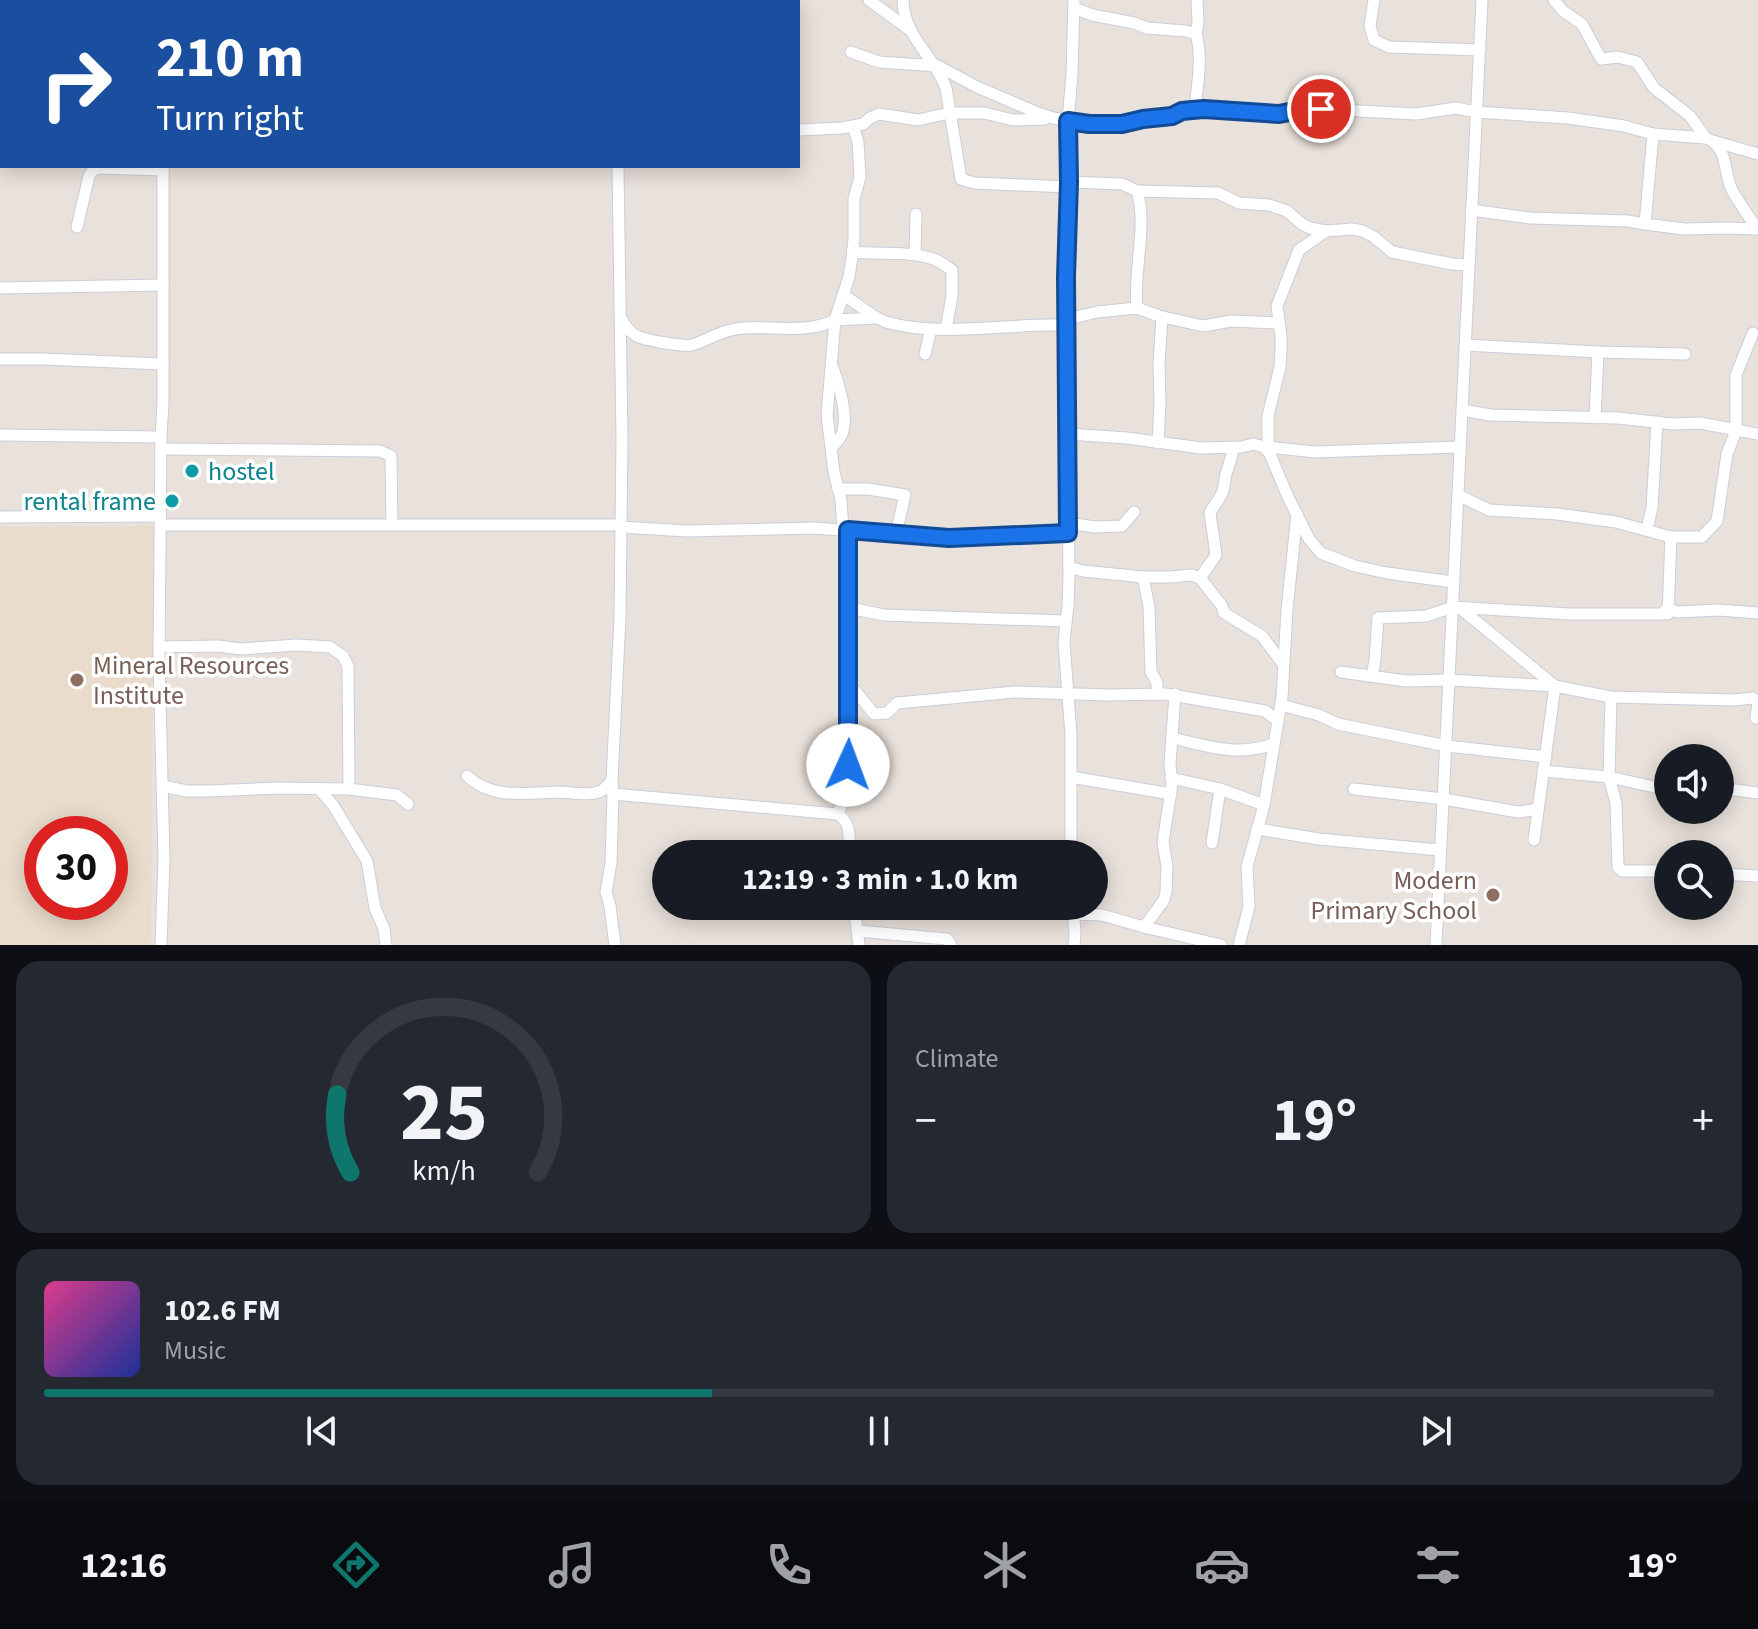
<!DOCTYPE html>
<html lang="en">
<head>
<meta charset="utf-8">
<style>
	:root { --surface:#171b24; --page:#242831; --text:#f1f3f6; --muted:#9ea1a6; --line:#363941; --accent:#0f766e }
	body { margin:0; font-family:"Source Sans 3",sans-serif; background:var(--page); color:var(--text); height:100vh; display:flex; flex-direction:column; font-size:30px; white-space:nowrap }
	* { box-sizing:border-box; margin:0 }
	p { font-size:26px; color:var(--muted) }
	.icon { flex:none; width:44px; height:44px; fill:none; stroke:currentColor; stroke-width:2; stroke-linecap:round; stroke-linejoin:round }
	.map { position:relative; height:945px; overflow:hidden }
	.sheet { display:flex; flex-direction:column; gap:16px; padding:16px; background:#0d0f14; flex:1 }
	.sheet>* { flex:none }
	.top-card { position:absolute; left:0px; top:0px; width:800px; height:168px; box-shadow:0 4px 20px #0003; background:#1a4fa0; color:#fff; overflow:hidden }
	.tools { position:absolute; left:1654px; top:744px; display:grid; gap:16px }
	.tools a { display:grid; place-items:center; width:80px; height:80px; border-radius:50%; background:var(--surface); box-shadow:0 4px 20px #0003; font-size:40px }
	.speed { position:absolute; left:24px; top:816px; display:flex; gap:16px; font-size:40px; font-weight:700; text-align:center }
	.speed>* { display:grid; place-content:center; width:104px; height:104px; border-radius:50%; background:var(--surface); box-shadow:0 4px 20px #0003; line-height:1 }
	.speed .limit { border:12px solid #d22; background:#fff; color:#111 }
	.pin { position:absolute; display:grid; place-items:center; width:68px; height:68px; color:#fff; margin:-34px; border:4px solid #fff; border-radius:50%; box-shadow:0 2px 8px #0007 }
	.me { position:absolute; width:88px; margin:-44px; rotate:2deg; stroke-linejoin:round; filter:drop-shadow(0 0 6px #0008) }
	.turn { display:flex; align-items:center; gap:28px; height:168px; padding:0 24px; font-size:36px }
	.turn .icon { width:104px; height:104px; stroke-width:2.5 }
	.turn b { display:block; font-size:56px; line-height:68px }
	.big { font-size:60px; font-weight:700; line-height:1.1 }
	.sheet .tile { flex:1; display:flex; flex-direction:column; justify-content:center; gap:12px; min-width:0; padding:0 28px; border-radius:24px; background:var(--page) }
	.sheet .dial { align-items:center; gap:0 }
	.dial svg { height:208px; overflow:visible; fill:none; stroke:var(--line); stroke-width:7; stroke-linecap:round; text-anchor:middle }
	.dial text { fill:var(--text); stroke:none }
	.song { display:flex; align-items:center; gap:24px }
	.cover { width:96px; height:96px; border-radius:12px; background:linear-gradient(135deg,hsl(330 70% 55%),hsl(230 70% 35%)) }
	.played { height:8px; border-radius:4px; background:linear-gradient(90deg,var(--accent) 40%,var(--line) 40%) }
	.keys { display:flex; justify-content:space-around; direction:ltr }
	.heat { display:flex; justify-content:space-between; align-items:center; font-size:44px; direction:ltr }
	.sheet .tiles { flex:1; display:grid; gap:16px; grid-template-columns:1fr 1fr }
	.tile:last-child { grid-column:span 2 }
	.trip { position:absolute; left:652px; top:840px; width:456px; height:80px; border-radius:40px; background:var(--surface); box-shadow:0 4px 20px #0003; font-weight:700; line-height:80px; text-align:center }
	.tabs { display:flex; height:128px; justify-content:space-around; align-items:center; background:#090b0e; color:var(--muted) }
	.tabs .icon { width:56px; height:56px }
	.tabs .current { color:var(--accent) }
	.tabs b { font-size:36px; color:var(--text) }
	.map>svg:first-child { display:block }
	.education { fill:#e9dccc; fill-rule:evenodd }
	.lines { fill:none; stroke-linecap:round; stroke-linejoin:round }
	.minor-casing { stroke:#caced9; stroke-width:13 }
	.minor { stroke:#fff; stroke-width:11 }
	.route-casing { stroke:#114b97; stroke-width:20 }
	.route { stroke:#1a73e8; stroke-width:14 }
	.culture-dot { fill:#0f9aa8; stroke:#fff; stroke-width:3 }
	.education-dot { fill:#8d6e63; stroke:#fff; stroke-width:3 }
	.labels { text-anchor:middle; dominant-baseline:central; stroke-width:7; stroke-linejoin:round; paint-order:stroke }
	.culture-label { font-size:26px; fill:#0d838f; stroke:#fff; text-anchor:start }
	.education-label { font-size:26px; fill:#785e54; stroke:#fff; text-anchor:start }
</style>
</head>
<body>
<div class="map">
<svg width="1758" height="945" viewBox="0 0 1758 945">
	<rect width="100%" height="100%" fill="#e9e1db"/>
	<path class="education" d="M 154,526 L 151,945 L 0,945 L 0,527 ZM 42,834 L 110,834 L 110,902 L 42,902 Z"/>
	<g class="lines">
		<defs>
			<g id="minor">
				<path d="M 581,0 L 581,2"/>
				<path d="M 662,0 L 662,2"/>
				<path d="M 718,0 L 718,2"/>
				<path d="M 869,0 L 910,30"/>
				<path d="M 903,0 C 903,36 935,57 946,88 L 961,179 L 974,183 L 1068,187"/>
				<path d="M 1374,0 L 1370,26 L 1374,40 L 1389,47 L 1480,50"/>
				<path d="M 1554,0 L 1563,11 L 1582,24 L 1601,59 L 1618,57 L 1637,62 L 1654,88 L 1690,116 L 1706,138"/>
				<path d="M 28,2 L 28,0"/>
				<path d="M 163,2 L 163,0"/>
				<path d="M 774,2 L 774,0"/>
				<path d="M 1074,8 L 1092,15 L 1134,23 L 1147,28 L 1186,31 L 1196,34 C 1203,57 1197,86 1195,110"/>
				<path d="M 1196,34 L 1198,23 L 1197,0"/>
				<path d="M 851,52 L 879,62 L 938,66 L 977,87 L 1038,113 L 1053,118 L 1089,124 L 1122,124 L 1143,119 L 1172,116 L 1182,111 L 1204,109 L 1279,114 L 1303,110 L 1321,109 L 1416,114 L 1456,108 L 1476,112 L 1568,118 L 1624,126 L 1653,134 L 1706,138 C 1729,147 1723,172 1732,190 C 1739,203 1749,216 1757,229 L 1728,228 L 1684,229 L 1645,224"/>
				<path d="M 0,65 L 2,65"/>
				<path d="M 798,130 L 842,128 L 863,124 L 870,118 L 879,114 L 918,120 L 949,113 L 984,113 L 1013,120 L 1045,119"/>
				<path d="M 1713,141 L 1758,154"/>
				<path d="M 618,166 L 622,439 L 620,617 L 612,780 L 613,794 L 837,814 C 852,822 849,839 849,854"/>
				<path d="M 1069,182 L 1122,184 L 1137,191 C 1148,226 1133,271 1137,308 L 1159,316 L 1203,326 L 1231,321 L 1279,323"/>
				<path d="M 1137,191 L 1218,193 L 1239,203 L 1269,205 L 1287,211 L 1302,224 L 1310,228 L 1326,231 L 1352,229 L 1363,231 L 1374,237 L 1392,252 L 1452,264 L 1469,265"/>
				<path d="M 1471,210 L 1530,218 L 1628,221 L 1645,224 L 1653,134"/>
				<path d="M 77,227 L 89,176 L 93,170 L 100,168 L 163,170"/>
				<path d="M 853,252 C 880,255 910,250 936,260 C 941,262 947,267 952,270 L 952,296 L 946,329"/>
				<path d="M 915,255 L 916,214"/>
				<path d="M 0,288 L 163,285"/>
				<path d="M 843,295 C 856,302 873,318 886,322 C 941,338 1010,323 1068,325"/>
				<path d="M 621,318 C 625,326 629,332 637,336 C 644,340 684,347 692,345 C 710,339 724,329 744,328 C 774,326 807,334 835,320 L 849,277 L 852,257 L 854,239 L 854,199 L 860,177 L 858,142 L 853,126"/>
				<path d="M 1068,319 L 1097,312 L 1137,308"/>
				<path d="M 1465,345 L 1598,352 L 1685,354"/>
				<path d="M 925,354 L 931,329"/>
				<path d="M 0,359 L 43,359 L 163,364"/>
				<path d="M 1463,410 L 1490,415 L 1618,418 L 1673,424 L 1700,423 L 1758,434"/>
				<path d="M 1595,418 L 1598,352"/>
				<path d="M 1067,434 L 1127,438 L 1201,448 L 1242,447 L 1253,444 L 1264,447 L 1270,454 L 1287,495 L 1309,539 L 1321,553 L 1355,566 L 1387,573 L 1453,582"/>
				<path d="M 0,435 L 161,437"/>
				<path d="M 1158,443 L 1160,403 L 1159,364 L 1162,317"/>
				<path d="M 832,447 C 836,443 842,437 843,431 C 848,415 839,384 833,368"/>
				<path d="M 1267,447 L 1315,452 L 1459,447"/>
				<path d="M 161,449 L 380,451 L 391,456 L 392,525"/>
				<path d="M 1268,451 L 1268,416 L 1280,367 L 1281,350 L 1281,336 L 1277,306 L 1299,250 L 1326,231"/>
				<path d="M 838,489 L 868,489 L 905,495 L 896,534"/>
				<path d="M 1458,495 L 1489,510 L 1557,514 L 1616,522 L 1671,537"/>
				<path d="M 0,517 L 160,516"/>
				<path d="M 1068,523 L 1095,527 L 1122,526 L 1134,512"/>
				<path d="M 160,525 L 621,525"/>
				<path d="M 621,527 L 687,531 L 813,528 L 949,538 L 1068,533"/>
				<path d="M 1647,529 L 1652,508 L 1657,422"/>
				<path d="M 843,530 L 841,500 L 834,472 L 827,415 L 835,320 L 876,318"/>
				<path d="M 1069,567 L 1083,571 L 1143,577 L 1170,577 L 1192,575 L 1200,578 L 1222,606 L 1224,613 L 1262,636 L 1283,664"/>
				<path d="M 1143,577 L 1149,607 L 1151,672 L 1157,683 L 1157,694"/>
				<path d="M 1200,578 L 1216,555 L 1210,513 C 1213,506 1218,502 1221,495 C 1225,489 1224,481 1226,474 C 1229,464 1232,458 1233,447"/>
				<path d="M 849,608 L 884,615 L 1066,621"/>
				<path d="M 1460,608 L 1555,686 L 1611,697 L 1734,700 L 1753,698 L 1758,702 L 1756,718"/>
				<path d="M 1668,614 L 1671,537 L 1702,537 L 1717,521 L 1727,454 L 1736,431 L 1736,375 L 1753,333"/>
				<path d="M 159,647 L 218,646 L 241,649 L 297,645 L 330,647 L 343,656 L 348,666 L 349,789"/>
				<path d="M 1341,672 L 1406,681 L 1449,680 L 1555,686 L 1534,840"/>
				<path d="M 1372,676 L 1375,660 L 1378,618 L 1426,616 L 1453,607 L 1569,614 L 1662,614 L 1668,608 L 1677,612 L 1719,610 L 1758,613"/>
				<path d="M 849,683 L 874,714 L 887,713 L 897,703 L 1015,692 L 1109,695 L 1166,694 L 1265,711 L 1277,720"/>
				<path d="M 1611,697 L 1609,777 L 1616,803 L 1618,867 L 1622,871 L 1668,871"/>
				<path d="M 1281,705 L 1319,715 L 1338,724 L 1447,746 L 1546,757"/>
				<path d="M 1172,738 C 1208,746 1237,757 1273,744"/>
				<path d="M 1543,771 L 1609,777 L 1668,790"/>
				<path d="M 467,776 C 493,800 527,793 559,792 C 572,792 591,797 603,790 C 606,787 609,784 612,780"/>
				<path d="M 1071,777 L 1171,794"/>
				<path d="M 1171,778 L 1220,789 L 1264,805"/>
				<path d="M 162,786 L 187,791 L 208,791 L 276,788 L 349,789 L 397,795 L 408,804"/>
				<path d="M 1720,788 L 1758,793"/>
				<path d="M 319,789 L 333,805 L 367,861 L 375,908 L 384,929 L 386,945"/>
				<path d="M 1354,789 L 1444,799 L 1518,812 L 1533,810 L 1538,807"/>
				<path d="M 613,794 L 611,863 L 606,892 L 610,906 L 615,945"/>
				<path d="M 837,814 L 847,796 L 849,733 L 848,530"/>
				<path d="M 1257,829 L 1319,839 L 1440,850"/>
				<path d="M 1212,843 L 1220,789"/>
				<path d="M 1071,854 L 1071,735 L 1064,642 L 1068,605 L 1069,578 L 1066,277 L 1069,182 L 1068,121 L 1072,74 L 1074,0"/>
				<path d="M 1720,874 L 1758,876"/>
				<path d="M 854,906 L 859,945"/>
				<path d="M 1073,907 L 1075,934 L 1074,945"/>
				<path d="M 1074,914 L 1102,915 L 1144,927 L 1221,945"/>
				<path d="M 1144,927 L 1164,900 L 1166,892 L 1167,867 L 1163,842 L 1172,784 L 1170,764 L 1175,694"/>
				<path d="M 858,931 L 947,939 L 951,945"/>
				<path d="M 161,945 L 164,859 L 159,659 L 161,437 L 163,403 L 163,166"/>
				<path d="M 1239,945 L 1249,907 L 1247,867 L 1264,805 L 1282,697 L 1287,610 L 1297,514"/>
				<path d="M 1436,945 L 1482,0"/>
			</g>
		</defs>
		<use href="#minor" class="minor-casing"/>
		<use href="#minor" class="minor"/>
	</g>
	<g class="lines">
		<defs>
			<path id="route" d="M 848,765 L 848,530 L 949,538 L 1068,533 L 1066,277 L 1069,182 L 1068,121 L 1089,124 L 1122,124 L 1143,119 L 1172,116 L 1182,111 L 1192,110 L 1204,109 L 1279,114 L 1299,110 L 1321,109"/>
		</defs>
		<use href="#route" class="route-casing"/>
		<use href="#route" class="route"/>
	</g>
	<g class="culture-dot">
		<circle cx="192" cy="471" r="8"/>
		<circle cx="172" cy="501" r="8"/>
	</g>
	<g class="education-dot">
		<circle cx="77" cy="680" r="8"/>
		<circle cx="1493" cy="895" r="8"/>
	</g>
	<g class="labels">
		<g class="culture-label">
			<text x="208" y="471">hostel</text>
			<text x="156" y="501" text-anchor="end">rental frame</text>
		</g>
		<g class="education-label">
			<text x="93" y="665">Mineral Resources<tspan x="93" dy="30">Institute</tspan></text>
			<text x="1477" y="880" text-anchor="end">Modern<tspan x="1477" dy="30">Primary School</tspan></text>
		</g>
	</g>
</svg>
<div class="tools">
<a><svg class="icon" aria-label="sound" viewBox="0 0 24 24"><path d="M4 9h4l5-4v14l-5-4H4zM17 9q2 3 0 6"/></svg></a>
<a><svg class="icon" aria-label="search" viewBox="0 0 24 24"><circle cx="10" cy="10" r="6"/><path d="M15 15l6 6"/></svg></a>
</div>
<div class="speed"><div class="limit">30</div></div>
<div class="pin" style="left:1321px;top:109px;background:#d93025"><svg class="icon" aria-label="arrive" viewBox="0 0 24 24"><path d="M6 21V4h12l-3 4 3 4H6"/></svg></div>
<svg class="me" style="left:848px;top:765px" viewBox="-20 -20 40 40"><circle r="19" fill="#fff"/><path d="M0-13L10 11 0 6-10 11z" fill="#1a73e8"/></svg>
<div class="trip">12:19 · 3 min · 1.0 km</div>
<div class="top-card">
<div class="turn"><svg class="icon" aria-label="right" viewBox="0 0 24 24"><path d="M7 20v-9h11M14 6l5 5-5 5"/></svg><div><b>210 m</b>Turn right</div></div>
</div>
</div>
<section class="sheet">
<div class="tiles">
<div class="tile dial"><svg viewBox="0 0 100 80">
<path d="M14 69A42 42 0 1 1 86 69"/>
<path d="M14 69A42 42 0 0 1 9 39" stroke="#0f766e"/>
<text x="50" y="56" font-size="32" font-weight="700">25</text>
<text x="50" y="72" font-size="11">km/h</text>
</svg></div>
<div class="tile"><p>Climate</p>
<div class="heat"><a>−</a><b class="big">19°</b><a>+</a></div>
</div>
<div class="tile">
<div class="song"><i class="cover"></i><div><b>102.6 FM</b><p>Music</p></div></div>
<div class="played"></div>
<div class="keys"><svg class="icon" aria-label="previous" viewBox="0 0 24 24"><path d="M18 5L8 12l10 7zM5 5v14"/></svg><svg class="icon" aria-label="pause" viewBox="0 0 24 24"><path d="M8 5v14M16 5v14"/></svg><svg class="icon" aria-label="next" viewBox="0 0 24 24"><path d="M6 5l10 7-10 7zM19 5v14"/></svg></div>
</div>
</div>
</section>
<nav class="tabs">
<b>12:16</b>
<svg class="icon current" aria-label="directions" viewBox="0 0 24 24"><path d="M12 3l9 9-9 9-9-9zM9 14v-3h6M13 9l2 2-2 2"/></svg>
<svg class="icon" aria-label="music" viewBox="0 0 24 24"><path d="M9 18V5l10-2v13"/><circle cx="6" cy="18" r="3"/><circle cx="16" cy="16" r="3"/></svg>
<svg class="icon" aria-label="phone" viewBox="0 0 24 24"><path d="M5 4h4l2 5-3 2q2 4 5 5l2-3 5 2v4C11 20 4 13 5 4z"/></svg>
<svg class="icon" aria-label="climate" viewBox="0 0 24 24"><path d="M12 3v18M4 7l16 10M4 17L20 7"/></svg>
<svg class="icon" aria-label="car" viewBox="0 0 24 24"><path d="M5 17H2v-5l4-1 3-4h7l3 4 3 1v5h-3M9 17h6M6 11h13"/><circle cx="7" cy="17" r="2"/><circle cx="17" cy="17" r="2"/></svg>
<svg class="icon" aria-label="filters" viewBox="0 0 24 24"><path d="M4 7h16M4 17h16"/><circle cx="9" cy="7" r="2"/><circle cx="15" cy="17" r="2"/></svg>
<b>19°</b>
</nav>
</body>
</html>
